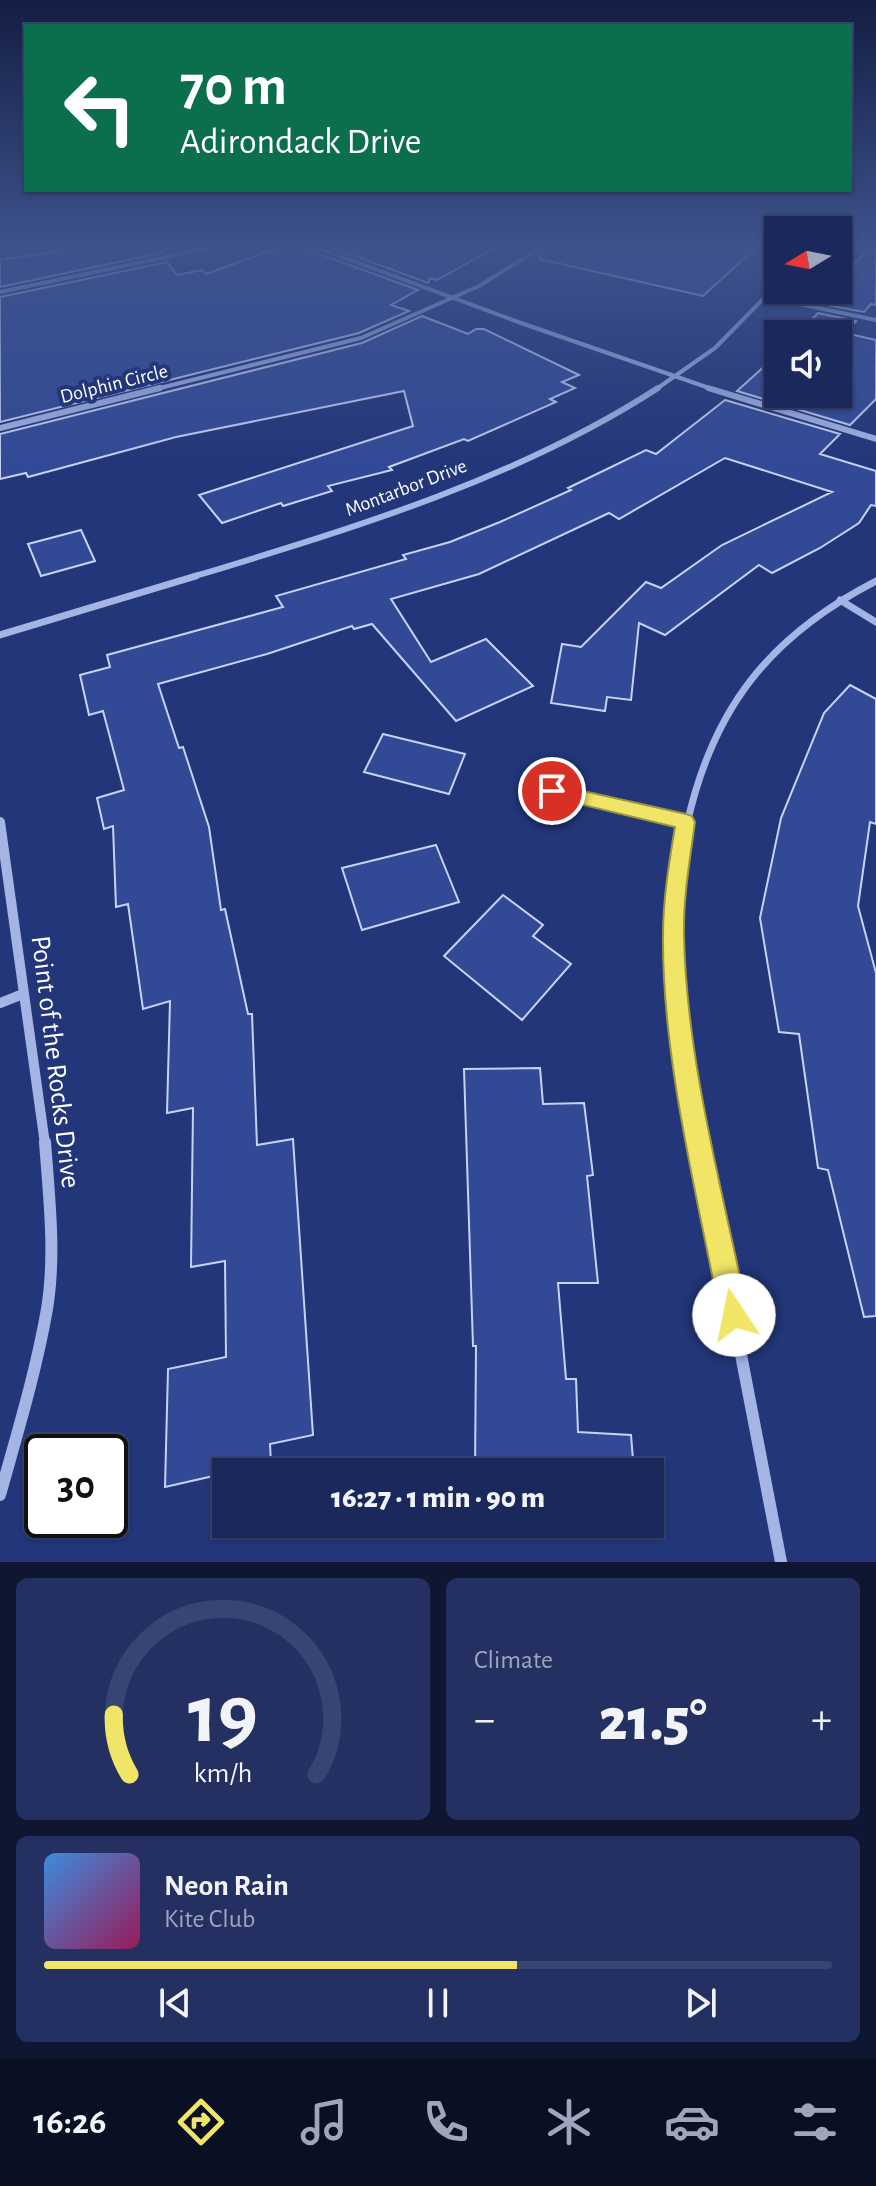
<!DOCTYPE html>
<html lang="en">
<head>
<meta charset="utf-8">
<style>
	:root { --surface:#1a285b; --page:#233061; --text:#f1f3f6; --muted:#9fa6bb; --line:#384471; --accent:#f0e566 }
	body { margin:0; font-family:"Alegreya Sans",sans-serif; background:var(--page); color:var(--text); height:100vh; display:flex; flex-direction:column; font-size:30px; white-space:nowrap }
	* { box-sizing:border-box; margin:0 }
	p { font-size:26px; color:var(--muted) }
	.icon { flex:none; width:44px; height:44px; fill:none; stroke:currentColor; stroke-width:2; stroke-linecap:round; stroke-linejoin:round }
	.map { position:relative; height:1562px; overflow:hidden }
	.drawer { display:flex; flex-direction:column; gap:16px; padding:16px; background:#0e1632; flex:1 }
	.drawer>* { flex:none }
	.hud { position:absolute; left:24px; top:24px; width:828px; height:168px; border-radius:0px; box-shadow:0 2px 6px #0004,0 0 0 2px var(--line); background:#0b6e4f; color:#fff; overflow:hidden }
	.needle { width:52px; rotate:260deg }
	.controls { position:absolute; left:764px; top:216px; display:grid; gap:16px }
	.controls a { display:grid; place-items:center; width:88px; height:88px; border-radius:0px; background:var(--surface); box-shadow:0 2px 6px #0004,0 0 0 2px var(--line); font-size:40px }
	.speed { position:absolute; left:24px; top:1434px; display:flex; gap:16px; font-size:40px; font-weight:700; text-align:center }
	.speed>* { display:grid; place-content:center; width:104px; height:104px; border-radius:50%; background:var(--surface); box-shadow:0 2px 6px #0004,0 0 0 2px var(--line); line-height:1 }
	.speed .limit { border:4px solid #111; border-radius:12px; background:#fff; color:#111 }
	.pin { position:absolute; display:grid; place-items:center; width:68px; height:68px; color:#fff; margin:-34px; border:4px solid #fff; border-radius:50%; box-shadow:0 2px 8px #0007 }
	.me { position:absolute; width:88px; margin:-44px; rotate:349deg; stroke-linejoin:round; filter:drop-shadow(0 0 6px #0008) }
	.turn { display:flex; align-items:center; gap:28px; height:168px; padding:0 24px; font-size:36px }
	.turn .icon { width:104px; height:104px; stroke-width:2.5 }
	.turn b { display:block; font-size:56px; line-height:68px }
	.big { font-size:60px; font-weight:800; line-height:1.1 }
	.drawer .widget { flex:1; display:flex; flex-direction:column; justify-content:center; gap:12px; min-width:0; padding:0 28px; border-radius:12px; background:var(--page) }
	.drawer .dial { align-items:center; gap:0 }
	.dial svg { height:208px; overflow:visible; fill:none; stroke:var(--line); stroke-width:7; stroke-linecap:round; text-anchor:middle }
	.dial text { fill:var(--text); stroke:none }
	.song { display:flex; align-items:center; gap:24px }
	.cover { width:96px; height:96px; border-radius:12px; background:linear-gradient(135deg,hsl(210 70% 55%),hsl(330 70% 35%)) }
	.played { height:8px; border-radius:4px; background:linear-gradient(90deg,var(--accent) 60%,var(--line) 60%) }
	.keys { display:flex; justify-content:space-around; direction:ltr }
	.heat { display:flex; justify-content:space-between; align-items:center; font-size:44px; direction:ltr }
	.drawer .tiles { flex:1; display:grid; gap:16px; grid-template-columns:1fr 1fr }
	.widget:last-child { grid-column:span 2 }
	.trip { position:absolute; left:212px; top:1458px; width:452px; height:80px; border-radius:0px; background:var(--surface); box-shadow:0 2px 6px #0004,0 0 0 2px var(--line); font-weight:800; line-height:80px; text-align:center }
	.dock { display:flex; height:128px; justify-content:space-around; align-items:center; background:#0a1024; color:var(--muted) }
	.dock .icon { width:56px; height:56px }
	.dock .active { color:var(--accent) }
	.dock b { font-size:36px; color:var(--text) }
	.map>svg:first-child { display:block }
	.building { fill:#324a96; stroke:#c6d2f4; stroke-width:2 }
	.lines { fill:none; stroke-linecap:round; stroke-linejoin:round }
	.street-far4 { stroke:#a3b4e5; stroke-width:4 }
	.street-far3 { stroke:#a3b4e5; stroke-width:6 }
	.street-far2 { stroke:#a3b4e5; stroke-width:7 }
	.street-far1 { stroke:#a3b4e5; stroke-width:10 }
	.street { stroke:#a3b4e5; stroke-width:12 }
	.route { fill:#f0e566; stroke:#9c9542; stroke-width:2 }
	.labels { text-anchor:middle; dominant-baseline:central; stroke-width:8; stroke-linejoin:round; paint-order:stroke }
	.far-street-label { font-size:20px; fill:#fff; stroke:#223679 }
	.near-street-label { font-size:28px; fill:#fff; stroke:#223679 }
</style>
</head>
<body>
<div class="map">
<svg width="876" height="1562" viewBox="0 0 876 1562">
	<rect width="100%" height="100%" fill="#223679"/>
	<g class="building">
		<path d="M 57,245 L 155,245 L 161,253 L 0,287 L 0,260 L 61,251 Z"/>
		<path d="M 286,245 L 305,245 L 308,250 L 418,290 L 391,305 L 409,311 L 359,333 L 0,422 L 0,297 L 167,262 L 177,275 L 202,270 L 206,274 Z"/>
		<path d="M 325,245 L 500,245 L 437,280 L 430,278 L 428,283 Z"/>
		<path d="M 550,245 L 759,245 L 703,296 L 539,259 L 540,254 Z"/>
		<path d="M 872,245 L 876,245 L 876,305 L 871,304 L 864,312 L 826,305 L 835,295 L 827,293 L 838,290 L 838,282 Z"/>
		<path d="M 818,313 L 856,321 L 845,333 L 876,340 L 876,399 L 850,425 L 737,391 L 778,354 L 778,394 L 838,394 L 838,334 L 797,334 Z"/>
		<path d="M 422,316 L 468,334 L 476,329 L 484,329 L 579,375 L 562,382 L 575,388 L 550,399 L 556,402 L 468,441 L 464,439 L 389,467 L 392,470 L 328,486 L 332,491 L 283,506 L 281,503 L 222,523 L 199,495 L 413,426 L 404,391 L 176,437 L 28,477 L 26,473 L 0,479 L 0,434 L 362,343 Z"/>
		<path d="M 725,400 L 840,434 L 820,454 L 876,471 L 876,506 L 871,505 L 859,523 L 820,548 L 772,573 L 759,565 L 665,635 L 639,623 L 631,700 L 607,697 L 605,711 L 551,703 L 562,644 L 581,647 L 646,582 L 661,588 L 722,545 L 832,492 L 725,458 L 619,519 L 609,513 L 479,574 L 391,599 L 431,662 L 486,639 L 533,686 L 456,721 L 372,624 L 354,629 L 352,626 L 267,654 L 158,684 L 179,748 L 183,747 L 209,827 L 221,910 L 225,909 L 248,1014 L 252,1014 L 257,1145 L 293,1139 L 313,1435 L 270,1444 L 271,1463 L 165,1487 L 168,1369 L 226,1357 L 225,1261 L 191,1267 L 193,1108 L 167,1113 L 170,1001 L 143,1009 L 128,904 L 116,907 L 113,826 L 104,829 L 97,798 L 124,790 L 103,711 L 89,715 L 80,675 L 110,667 L 107,655 L 283,607 L 276,596 L 406,559 L 403,555 L 450,542 L 500,522 L 571,490 L 568,488 L 646,450 L 656,454 Z"/>
		<path d="M 81,530 L 95,561 L 41,576 L 28,544 Z"/>
		<path d="M 850,685 L 876,699 L 876,824 L 870,822 L 858,906 L 876,973 L 876,1316 L 864,1317 L 828,1170 L 818,1168 L 799,1034 L 779,1032 L 760,918 L 781,818 L 824,713 Z"/>
		<path d="M 383,734 L 465,754 L 449,794 L 364,772 Z"/>
		<path d="M 436,845 L 459,902 L 362,930 L 342,868 Z"/>
		<path d="M 503,895 L 543,925 L 533,936 L 571,964 L 522,1020 L 444,956 Z"/>
		<path d="M 540,1068 L 543,1104 L 584,1103 L 593,1175 L 587,1176 L 598,1283 L 558,1283 L 566,1379 L 576,1379 L 578,1432 L 631,1435 L 634,1472 L 475,1472 L 476,1346 L 473,1346 L 464,1069 Z"/>
	</g>
	<g class="lines">
		<g class="street-far4">
			<path d="M 310,245 L 521,323 L 715,390"/>
			<path d="M 0,292 L 223,245"/>
			<path d="M 766,297 L 876,320"/>
			<path d="M 152,390 L 361,338 L 479,286 L 545,245"/>
			<path d="M 655,390 L 715,348 L 778,284"/>
		</g>
		<g class="street-far3">
			<path d="M 708,388 L 876,439"/>
			<path d="M 0,428 L 160,388"/>
			<path d="M 189,578 C 350,529 516,480 658,388"/>
		</g>
		<g class="street-far2">
			<path d="M 840,600 L 876,622"/>
			<path d="M 0,635 L 196,576"/>
			<path d="M 552,791 L 686,822"/>
			<path d="M 687,824 C 713,707 771,635 876,581"/>
		</g>
		<g class="street-far1">
			<path d="M 0,822 L 45,1144"/>
			<path d="M 688,822 C 664,929 680,1038 700,1144"/>
			<path d="M 0,1003 L 23,994"/>
		</g>
		<g class="street">
			<path d="M 700,1142 L 781,1562"/>
			<path d="M 0,1495 C 17,1434 36,1372 47,1309 C 56,1254 49,1197 45,1142"/>
		</g>
	</g>
	<linearGradient id="sky" x2="0" y2="1"><stop stop-color="#131e43"/><stop offset="0.53" stop-color="#3e528c"/><stop offset="1" stop-color="#3e528c" stop-opacity="0"/></linearGradient>
	<rect width="876" height="464" fill="url(#sky)"/>
	<path class="route" d="M 552,784 L 686,814 L 692,816 L 695,822 C 690,860 683,898 684,937 C 687,1064 723,1191 748,1315 L 744,1325 L 734,1329 L 724,1325 L 720,1315 C 697,1194 662,1059 663,936 C 663,899 669,863 675,827 L 546,796 L 543,791 L 546,786 Z"/>
	<g class="labels">
		<g class="far-street-label">
			<text transform="translate(114 384) rotate(-14)">Dolphin Circle</text>
			<text transform="translate(406 488) rotate(-21)">Montarbor Drive</text>
		</g>
		<g class="near-street-label">
			<text transform="translate(55 1062) rotate(83)">Point of the Rocks Drive</text>
		</g>
	</g>
</svg>
<div class="controls">
<a><svg class="needle" viewBox="-14 -14 28 28"><path d="M0-13l5 13h-10z" fill="#e53935"/><path d="M0 13l5-13h-10z" fill="#9fa6bb"/></svg></a>
<a><svg class="icon" aria-label="sound" viewBox="0 0 24 24"><path d="M4 9h4l5-4v14l-5-4H4zM17 9q2 3 0 6"/></svg></a>
</div>
<div class="speed"><div class="limit">30</div></div>
<div class="pin" style="left:552px;top:791px;background:#d93025"><svg class="icon" aria-label="arrive" viewBox="0 0 24 24"><path d="M6 21V4h12l-3 4 3 4H6"/></svg></div>
<svg class="me" style="left:734px;top:1315px" viewBox="-20 -20 40 40"><circle r="19" fill="#fff"/><path d="M0-13L10 11 0 6-10 11z" fill="#f0e566"/></svg>
<div class="trip">16:27 · 1 min · 90 m</div>
<div class="hud">
<div class="turn"><svg class="icon" aria-label="left" viewBox="0 0 24 24"><path d="M17 20v-9H6M10 6l-5 5 5 5"/></svg><div><b>70 m</b>Adirondack Drive</div></div>
</div>
</div>
<section class="drawer">
<div class="tiles">
<div class="widget dial"><svg viewBox="0 0 100 80">
<path d="M14 69A42 42 0 1 1 86 69"/>
<path d="M14 69A42 42 0 0 1 8 46" stroke="#f0e566"/>
<text x="50" y="56" font-size="32" font-weight="700">19</text>
<text x="50" y="72" font-size="11">km/h</text>
</svg></div>
<div class="widget"><p>Climate</p>
<div class="heat"><a>−</a><b class="big">21.5°</b><a>+</a></div>
</div>
<div class="widget">
<div class="song"><i class="cover"></i><div><b>Neon Rain</b><p>Kite Club</p></div></div>
<div class="played"></div>
<div class="keys"><svg class="icon" aria-label="previous" viewBox="0 0 24 24"><path d="M18 5L8 12l10 7zM5 5v14"/></svg><svg class="icon" aria-label="pause" viewBox="0 0 24 24"><path d="M8 5v14M16 5v14"/></svg><svg class="icon" aria-label="next" viewBox="0 0 24 24"><path d="M6 5l10 7-10 7zM19 5v14"/></svg></div>
</div>
</div>
</section>
<nav class="dock">
<b>16:26</b>
<svg class="icon active" aria-label="directions" viewBox="0 0 24 24"><path d="M12 3l9 9-9 9-9-9zM9 14v-3h6M13 9l2 2-2 2"/></svg>
<svg class="icon" aria-label="music" viewBox="0 0 24 24"><path d="M9 18V5l10-2v13"/><circle cx="6" cy="18" r="3"/><circle cx="16" cy="16" r="3"/></svg>
<svg class="icon" aria-label="phone" viewBox="0 0 24 24"><path d="M5 4h4l2 5-3 2q2 4 5 5l2-3 5 2v4C11 20 4 13 5 4z"/></svg>
<svg class="icon" aria-label="climate" viewBox="0 0 24 24"><path d="M12 3v18M4 7l16 10M4 17L20 7"/></svg>
<svg class="icon" aria-label="car" viewBox="0 0 24 24"><path d="M5 17H2v-5l4-1 3-4h7l3 4 3 1v5h-3M9 17h6M6 11h13"/><circle cx="7" cy="17" r="2"/><circle cx="17" cy="17" r="2"/></svg>
<svg class="icon" aria-label="filters" viewBox="0 0 24 24"><path d="M4 7h16M4 17h16"/><circle cx="9" cy="7" r="2"/><circle cx="15" cy="17" r="2"/></svg>
</nav>
</body>
</html>
